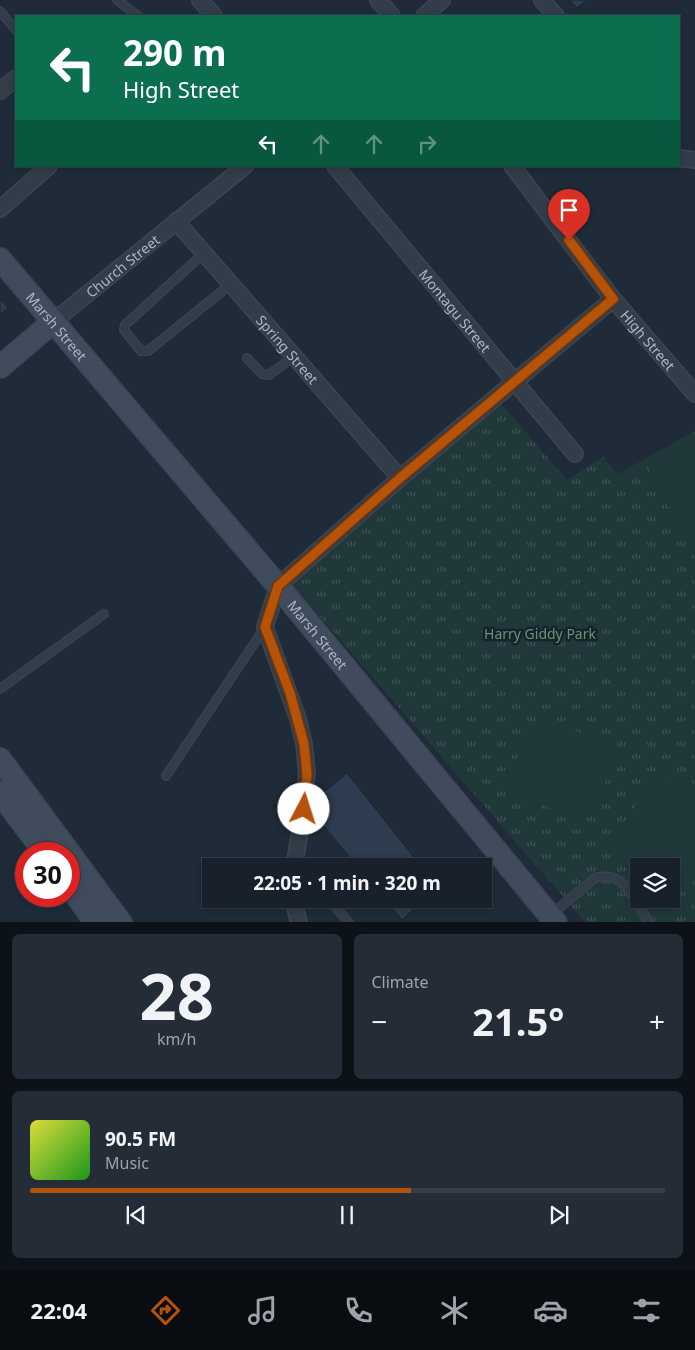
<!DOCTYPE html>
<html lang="en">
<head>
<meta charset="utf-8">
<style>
	:root { --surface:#17202b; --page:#242d37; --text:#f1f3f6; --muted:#9ea3a9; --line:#363e47; --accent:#b45309 }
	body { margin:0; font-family:"Noto Sans",sans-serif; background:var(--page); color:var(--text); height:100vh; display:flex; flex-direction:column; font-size:19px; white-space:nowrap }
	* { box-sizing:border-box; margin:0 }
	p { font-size:16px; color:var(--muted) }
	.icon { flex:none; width:28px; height:28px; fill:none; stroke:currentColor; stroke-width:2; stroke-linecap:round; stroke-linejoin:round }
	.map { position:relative; height:922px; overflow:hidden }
	.sheet { display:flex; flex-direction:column; gap:12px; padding:12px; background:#0d1218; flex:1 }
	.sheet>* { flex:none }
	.top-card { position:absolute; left:15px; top:15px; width:665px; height:152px; border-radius:0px; box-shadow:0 2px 8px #0003,0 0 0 1px var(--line); background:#0b6e4f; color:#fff; overflow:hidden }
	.fabs { position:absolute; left:630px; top:858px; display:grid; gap:10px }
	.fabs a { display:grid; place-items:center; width:50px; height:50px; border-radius:0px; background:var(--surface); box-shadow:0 2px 8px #0003,0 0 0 1px var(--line); font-size:25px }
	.speed { position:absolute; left:15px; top:842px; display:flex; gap:10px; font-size:25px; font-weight:700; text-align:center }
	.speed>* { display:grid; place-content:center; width:65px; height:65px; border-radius:50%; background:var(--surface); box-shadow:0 2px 8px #0003,0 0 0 1px var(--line); line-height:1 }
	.speed .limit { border:8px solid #d22; background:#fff; color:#111 }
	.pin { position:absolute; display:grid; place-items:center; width:42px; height:42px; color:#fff; margin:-51px -21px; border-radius:50% 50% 50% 0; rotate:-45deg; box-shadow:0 0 5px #0007 }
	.pin .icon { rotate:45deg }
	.me { position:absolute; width:55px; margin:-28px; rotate:5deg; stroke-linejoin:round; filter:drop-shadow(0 0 4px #0008) }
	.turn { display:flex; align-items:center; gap:18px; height:105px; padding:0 25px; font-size:22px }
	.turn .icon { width:65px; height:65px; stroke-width:2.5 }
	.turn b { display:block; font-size:35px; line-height:42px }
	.lanes { display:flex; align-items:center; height:48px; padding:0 25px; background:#0003; justify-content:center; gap:25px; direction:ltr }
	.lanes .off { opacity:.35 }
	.big { font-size:38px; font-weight:700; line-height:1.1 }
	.sheet .tile { flex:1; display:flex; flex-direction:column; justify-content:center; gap:8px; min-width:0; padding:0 18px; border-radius:8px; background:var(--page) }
	.sheet .dial { align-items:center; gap:0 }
	.dial b { font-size:65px; line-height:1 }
	.song { display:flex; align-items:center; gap:15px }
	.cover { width:60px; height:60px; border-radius:8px; background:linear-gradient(135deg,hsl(60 70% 55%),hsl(120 70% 35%)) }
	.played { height:5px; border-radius:2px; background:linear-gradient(90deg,var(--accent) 60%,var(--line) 60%) }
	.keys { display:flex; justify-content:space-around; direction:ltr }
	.heat { display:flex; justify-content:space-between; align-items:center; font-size:28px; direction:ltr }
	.sheet .tiles { flex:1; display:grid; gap:12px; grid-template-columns:1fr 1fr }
	.tile:last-child { grid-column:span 2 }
	.trip { position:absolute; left:202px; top:858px; width:290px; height:50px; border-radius:0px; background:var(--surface); box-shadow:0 2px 8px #0003,0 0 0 1px var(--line); font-weight:700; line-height:50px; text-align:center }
	.menu { display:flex; height:80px; justify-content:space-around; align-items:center; background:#090d11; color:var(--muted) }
	.menu .icon { width:35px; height:35px }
	.menu .on { color:var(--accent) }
	.menu b { font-size:22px; color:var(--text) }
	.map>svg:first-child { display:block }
	.grass { fill:url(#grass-tufts); fill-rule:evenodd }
	.garden { fill:#21383a }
	.building { fill:#2d3c4e; stroke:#1a2430 }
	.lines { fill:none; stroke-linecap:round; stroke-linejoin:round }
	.lane-casing { stroke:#3c4653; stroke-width:10 }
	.street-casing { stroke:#3c4653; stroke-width:18 }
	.secondary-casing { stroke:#3c4653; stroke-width:24 }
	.lane { stroke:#323d49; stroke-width:8 }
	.street { stroke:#323d49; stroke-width:15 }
	.secondary { stroke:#404c5d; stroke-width:21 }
	.route-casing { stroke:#753606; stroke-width:12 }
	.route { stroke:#b45309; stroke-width:9 }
	.labels { text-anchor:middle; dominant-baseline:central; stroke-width:5; stroke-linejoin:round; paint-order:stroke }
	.street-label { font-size:14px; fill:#acb7c6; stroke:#18222e }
	.park-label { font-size:14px; fill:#62986d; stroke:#18222e }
</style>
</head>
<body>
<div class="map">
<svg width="695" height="923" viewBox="0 0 695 923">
	<defs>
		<pattern id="grass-tufts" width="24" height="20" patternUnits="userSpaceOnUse" patternTransform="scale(1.25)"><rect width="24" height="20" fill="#21383a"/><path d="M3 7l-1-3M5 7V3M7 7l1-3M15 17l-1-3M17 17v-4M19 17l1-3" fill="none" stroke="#3f5355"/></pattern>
	</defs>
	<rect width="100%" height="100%" fill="#1f2b39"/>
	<path class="grass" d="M 497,399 L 567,480 L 603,457 L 618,474 L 695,431 L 695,922 L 585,922 L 290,582 ZM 639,866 L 671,866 L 671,899 L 639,899 Z"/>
	<g class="garden">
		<path d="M 695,433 L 695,552 L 644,461 Z"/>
		<path d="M 544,713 L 620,756 L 580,826 L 504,782 Z"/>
		<path d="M 656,772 L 695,797 L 695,879 L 687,892 L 671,882 L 671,866 L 646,866 L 612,844 Z"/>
	</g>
	<g class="building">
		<path d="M 570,0 L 587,0 L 577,8 Z"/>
		<path d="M 0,299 L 8,308 L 0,314 Z"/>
		<path d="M 347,773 L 421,866 L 357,866 L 307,806 Z"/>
		<path d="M 385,899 L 424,899 L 402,920 Z"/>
	</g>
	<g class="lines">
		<defs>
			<g id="lane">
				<path d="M 117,0 L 138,16"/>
				<path d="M 0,11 L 16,30"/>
				<path d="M 204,253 L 125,325 L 124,330 L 141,351 L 148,351 L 231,284"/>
				<path d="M 247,358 L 262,374 L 269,375 L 294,356"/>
				<path d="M 0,689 L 104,614"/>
				<path d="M 166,776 L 265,627"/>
				<path d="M 329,899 L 349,923"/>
				<path d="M 552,914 L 595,878 C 625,869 636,903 649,923"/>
			</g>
			<g id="street">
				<path d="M 200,0 L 214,16"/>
				<path d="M 378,0 L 392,16"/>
				<path d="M 542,0 L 556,16"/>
				<path d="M 424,16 L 442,0"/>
				<path d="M 0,91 L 16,78"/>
				<path d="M 679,158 L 695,160"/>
				<path id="s1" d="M 335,166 L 575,454"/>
				<path id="s2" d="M 512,166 L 613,299 L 695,394"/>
				<path d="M 0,209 L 49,166"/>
				<path id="s3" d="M 176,221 L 400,478"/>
				<path id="s4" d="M 54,321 L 245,166"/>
				<path d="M 294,866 L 302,821 L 307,773 L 304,744 L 298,719 L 265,627 L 278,586 L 400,478 L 613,299"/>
				<path d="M 293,899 L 299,923"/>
			</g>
			<g id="secondary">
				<path id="s5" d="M 0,259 L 278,586 L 556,923"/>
				<path d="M 0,367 L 54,321"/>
				<path d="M 0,759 L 121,923"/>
				<path d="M 0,793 L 46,854"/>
				<path d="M 69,885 L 96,923"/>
			</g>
		</defs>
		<use href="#lane" class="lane-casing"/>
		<use href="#street" class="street-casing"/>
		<use href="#secondary" class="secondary-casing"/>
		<use href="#lane" class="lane"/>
		<use href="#street" class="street"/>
		<use href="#secondary" class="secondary"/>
	</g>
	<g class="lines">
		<defs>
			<path id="route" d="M 304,809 L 307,774 L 304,744 L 290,693 L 265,627 L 278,586 L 400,478 L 613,299 L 569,240"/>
		</defs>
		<use href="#route" class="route-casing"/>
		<use href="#route" class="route"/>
	</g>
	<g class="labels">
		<g class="street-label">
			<text stroke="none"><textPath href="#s4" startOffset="88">Church Street</textPath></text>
			<text stroke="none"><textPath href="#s1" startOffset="188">Montagu Street</textPath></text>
			<text stroke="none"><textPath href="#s5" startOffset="88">Marsh Street</textPath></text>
			<text stroke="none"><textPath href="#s2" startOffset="221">High Street</textPath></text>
			<text stroke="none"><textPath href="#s3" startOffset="170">Spring Street</textPath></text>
			<text stroke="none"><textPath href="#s5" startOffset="492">Marsh Street</textPath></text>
		</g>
		<g class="park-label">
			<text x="540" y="633">Harry Giddy Park</text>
		</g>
	</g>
</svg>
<div class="fabs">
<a><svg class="icon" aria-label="layers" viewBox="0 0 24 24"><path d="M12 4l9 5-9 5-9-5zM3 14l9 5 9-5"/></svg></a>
</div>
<div class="speed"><div class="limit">30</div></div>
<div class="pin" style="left:569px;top:240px;background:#d93025"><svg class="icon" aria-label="arrive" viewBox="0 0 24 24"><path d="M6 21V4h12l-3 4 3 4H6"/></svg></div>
<svg class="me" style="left:304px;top:809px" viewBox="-20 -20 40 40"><circle r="19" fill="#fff"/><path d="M0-13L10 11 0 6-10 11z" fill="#b45309"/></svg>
<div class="trip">22:05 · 1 min · 320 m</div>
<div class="top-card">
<div class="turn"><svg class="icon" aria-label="left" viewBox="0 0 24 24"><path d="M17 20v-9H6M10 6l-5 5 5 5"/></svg><div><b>290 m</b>High Street</div></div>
<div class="lanes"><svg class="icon" aria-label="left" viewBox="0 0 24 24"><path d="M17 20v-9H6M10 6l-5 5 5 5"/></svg><svg class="icon off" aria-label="ahead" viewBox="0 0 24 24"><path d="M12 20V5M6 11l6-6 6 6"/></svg><svg class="icon off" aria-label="ahead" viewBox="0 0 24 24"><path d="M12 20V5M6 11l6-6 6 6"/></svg><svg class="icon off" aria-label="right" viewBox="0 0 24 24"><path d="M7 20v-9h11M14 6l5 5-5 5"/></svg></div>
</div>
</div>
<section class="sheet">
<div class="tiles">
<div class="tile dial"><b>28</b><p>km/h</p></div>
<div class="tile"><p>Climate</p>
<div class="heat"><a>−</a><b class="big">21.5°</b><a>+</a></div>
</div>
<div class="tile">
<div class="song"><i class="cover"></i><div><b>90.5 FM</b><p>Music</p></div></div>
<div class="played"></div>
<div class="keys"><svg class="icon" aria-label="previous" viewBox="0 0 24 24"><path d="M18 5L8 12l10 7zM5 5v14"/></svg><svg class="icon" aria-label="pause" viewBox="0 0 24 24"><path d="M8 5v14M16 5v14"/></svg><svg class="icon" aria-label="next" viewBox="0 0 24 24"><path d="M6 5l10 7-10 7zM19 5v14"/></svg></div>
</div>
</div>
</section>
<nav class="menu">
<b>22:04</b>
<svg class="icon on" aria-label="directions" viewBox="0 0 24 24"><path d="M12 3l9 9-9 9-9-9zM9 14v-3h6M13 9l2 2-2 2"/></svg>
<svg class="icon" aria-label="music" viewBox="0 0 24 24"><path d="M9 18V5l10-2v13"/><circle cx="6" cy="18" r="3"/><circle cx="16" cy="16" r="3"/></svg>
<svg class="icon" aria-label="phone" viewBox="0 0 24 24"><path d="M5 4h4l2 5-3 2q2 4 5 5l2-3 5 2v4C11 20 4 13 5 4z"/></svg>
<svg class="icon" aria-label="climate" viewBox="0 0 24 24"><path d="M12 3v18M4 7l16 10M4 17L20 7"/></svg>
<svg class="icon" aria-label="car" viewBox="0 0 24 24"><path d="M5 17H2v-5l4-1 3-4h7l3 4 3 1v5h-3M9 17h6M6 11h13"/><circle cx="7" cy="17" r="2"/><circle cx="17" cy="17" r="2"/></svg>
<svg class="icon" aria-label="filters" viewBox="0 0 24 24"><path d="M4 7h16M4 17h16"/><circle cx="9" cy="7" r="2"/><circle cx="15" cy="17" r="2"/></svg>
</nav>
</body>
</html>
